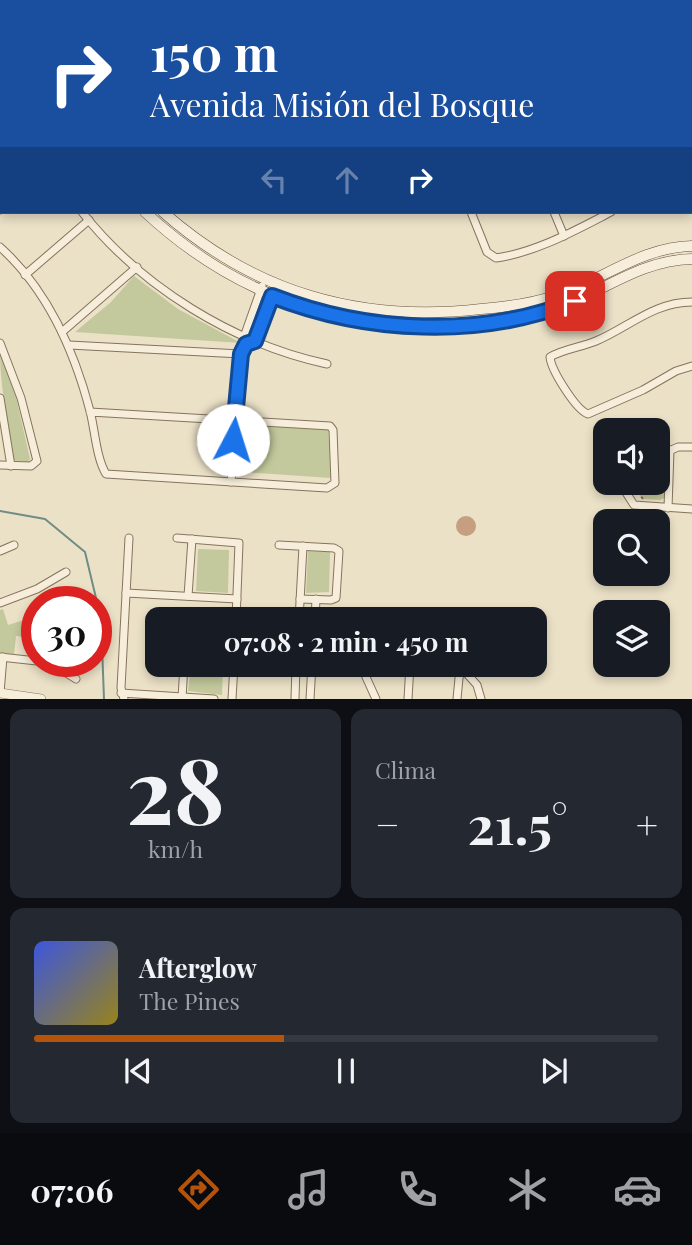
<!DOCTYPE html>
<html lang="es">
<head>
<meta charset="utf-8">
<style>
	:root { --surface:#171b24; --page:#242831; --text:#f1f3f6; --muted:#9ea1a6; --line:#363941; --accent:#b45309 }
	body { margin:0; font-family:"Playfair Display",serif; background:var(--page); color:var(--text); height:100vh; display:flex; flex-direction:column; font-size:26px; white-space:nowrap }
	* { box-sizing:border-box; margin:0 }
	p { font-size:23px; color:var(--muted) }
	.icon { flex:none; width:38px; height:38px; fill:none; stroke:currentColor; stroke-width:2; stroke-linecap:round; stroke-linejoin:round }
	.map { position:relative; height:699px; overflow:hidden }
	.sheet { display:flex; flex-direction:column; gap:10px; padding:10px; background:#0d0f14; flex:1 }
	.sheet>* { flex:none }
	.guide { position:absolute; left:0px; top:0px; width:693px; height:214px; box-shadow:0 4px 10px #0003; background:#1a4fa0; color:#fff; overflow:hidden }
	.tools { position:absolute; left:593px; top:418px; display:grid; gap:14px }
	.tools a { display:grid; place-items:center; width:77px; height:77px; border-radius:14px; background:var(--surface); box-shadow:0 4px 10px #0003; font-size:35px }
	.speed { position:absolute; left:21px; top:586px; display:flex; gap:14px; font-size:35px; font-weight:700; text-align:center }
	.speed>* { display:grid; place-content:center; width:91px; height:91px; border-radius:50%; background:var(--surface); box-shadow:0 4px 10px #0003; line-height:1 }
	.speed .limit { border:10px solid #d22; background:#fff; color:#111 }
	.pin { position:absolute; display:grid; place-items:center; width:60px; height:60px; color:#fff; margin:-30px; border-radius:14px; box-shadow:0 4px 10px #0006 }
	.me { position:absolute; width:77px; margin:-38px; rotate:5deg; stroke-linejoin:round; filter:drop-shadow(0 0 5px #0008) }
	.turn { display:flex; align-items:center; gap:24px; height:147px; padding:0 35px; font-size:32px }
	.turn .icon { width:91px; height:91px; stroke-width:2.5 }
	.turn b { display:block; font-size:49px; line-height:60px }
	.lanes { display:flex; align-items:center; height:66px; padding:0 35px; background:#0003; justify-content:center; gap:35px; direction:ltr }
	.lanes .off { opacity:.35 }
	.big { font-size:52px; font-weight:700; line-height:1.1 }
	.sheet .card { flex:1; display:flex; flex-direction:column; justify-content:center; gap:10px; min-width:0; padding:0 24px; border-radius:14px; background:var(--page) }
	.sheet .dial { align-items:center; gap:0 }
	.dial b { font-size:91px; line-height:1 }
	.song { display:flex; align-items:center; gap:21px }
	.cover { width:84px; height:84px; border-radius:10px; background:linear-gradient(135deg,hsl(230 70% 55%),hsl(50 70% 35%)) }
	.played { height:7px; border-radius:4px; background:linear-gradient(90deg,var(--accent) 40%,var(--line) 40%) }
	.keys { display:flex; justify-content:space-around; direction:ltr }
	.heat { display:flex; justify-content:space-between; align-items:center; font-size:38px; direction:ltr }
	.sheet .tiles { flex:1; display:grid; gap:10px; grid-template-columns:1fr 1fr }
	.card:last-child { grid-column:span 2 }
	.trip { position:absolute; left:145px; top:607px; width:402px; height:70px; border-radius:14px; background:var(--surface); box-shadow:0 4px 10px #0003; font-weight:700; line-height:70px; text-align:center }
	.tab-bar { display:flex; height:112px; justify-content:space-around; align-items:center; background:#090b0e; color:var(--muted) }
	.tab-bar .icon { width:49px; height:49px }
	.tab-bar .current { color:var(--accent) }
	.tab-bar b { font-size:32px; color:var(--text) }
	.map>svg:first-child { display:block }
	.green { fill:#c3c99c }
	.lines { fill:none; stroke-linecap:round; stroke-linejoin:round }
	.stream { stroke:#6f8d86; stroke-width:2 }
	.building { fill:#c69e80 }
	.minor-casing { stroke:#86735e; stroke-width:9 }
	.tertiary-casing { stroke:#86735e; stroke-width:10 }
	.secondary-casing { stroke:#675441; stroke-width:11 }
	.path { stroke:#86735e; stroke-width:2; stroke-dasharray:5 3.5; stroke-linecap:butt }
	.minor { stroke:#f6eeda; stroke-width:7 }
	.tertiary { stroke:#f6eeda; stroke-width:9 }
	.secondary { stroke:#f6eeda; stroke-width:10 }
	.route-casing { stroke:#114b97; stroke-width:18 }
	.route { stroke:#1a73e8; stroke-width:12 }
</style>
</head>
<body>
<div class="map">
<svg width="692" height="699" viewBox="0 0 692 699">
	<rect width="100%" height="100%" fill="#ebe1c7"/>
	<g class="green">
		<path d="M 134,276 L 178,309 L 241,343 L 75,332 L 111,302 Z"/>
		<path d="M 0,353 L 16,397 L 30,459 L 28,463 L 13,460 C 9,424 0,389 0,353 Z"/>
		<path d="M 243,420 L 328,425 L 331,478 L 242,472 Z"/>
		<path d="M 658,458 L 664,459 L 667,464 L 665,498 L 660,500 L 643,499 L 631,483 L 658,483 Z"/>
		<path d="M 198,549 L 229,550 L 228,593 L 196,591 Z"/>
		<path d="M 308,551 L 330,552 L 329,592 L 306,593 Z"/>
		<path d="M 3,609 L 8,625 L 37,616 L 37,638 L 16,636 L 14,654 L 0,653 L 0,610 Z"/>
		<path d="M 191,665 L 223,667 L 222,695 L 188,691 Z"/>
	</g>
	<g class="lines">
		<path class="stream" d="M 0,511 L 45,519 L 85,552 L 101,619 L 104,699"/>
	</g>
	<circle class="building" cx="466" cy="526" r="10"/>
	<g class="lines">
		<defs>
			<g id="minor">
				<path d="M 9,0 L 16,2"/>
				<path d="M 518,0 L 518,2"/>
				<path d="M 0,112 L 2,113"/>
				<path d="M 0,141 L 2,137"/>
				<path d="M 0,210 L 2,208"/>
				<path d="M 82,212 C 141,287 234,344 327,364"/>
				<path d="M 471,212 L 487,252 L 496,258 C 537,252 574,231 611,212"/>
				<path d="M 554,212 L 564,236"/>
				<path d="M 0,247 C 48,290 74,350 90,411 C 95,430 96,457 106,474 L 327,488 L 335,483 L 333,430 L 330,426 L 90,412"/>
				<path d="M 25,275 L 89,220"/>
				<path d="M 692,302 C 654,302 629,327 596,341 C 582,347 563,349 550,357 C 551,370 576,410 588,414 L 643,390 L 676,371 L 692,366"/>
				<path d="M 62,332 L 137,267"/>
				<path d="M 244,337 L 262,286"/>
				<path d="M 0,343 L 21,398 L 37,461 L 31,466 L 0,465"/>
				<path d="M 69,345 L 241,354"/>
				<path d="M 0,398 L 11,466"/>
				<path d="M 658,456 L 678,447 L 692,447"/>
				<path d="M 231,482 L 241,354 L 246,344 L 255,341 L 277,285"/>
				<path d="M 620,483 L 634,505 L 692,509"/>
				<path d="M 668,508 L 670,450"/>
				<path d="M 177,538 L 239,543 L 236,620"/>
				<path d="M 279,545 L 334,548 L 339,551 L 336,598 L 331,600 L 300,599"/>
				<path d="M 0,551 L 14,545"/>
				<path d="M 126,593 L 237,599"/>
				<path d="M 188,596 L 192,539"/>
				<path d="M 0,603 L 37,589 L 66,572"/>
				<path d="M 299,620 L 303,546"/>
				<path d="M 315,620 L 316,599"/>
				<path d="M 0,657 L 37,661"/>
				<path d="M 40,662 L 63,671 L 76,679"/>
				<path d="M 366,665 L 366,677 L 376,699"/>
				<path d="M 459,665 L 477,685 L 481,699"/>
				<path d="M 0,693 L 3,657"/>
				<path d="M 121,693 L 214,699"/>
				<path d="M 182,698 L 184,665"/>
				<path d="M 124,699 L 121,688 L 129,538"/>
				<path d="M 232,699 L 234,665"/>
				<path d="M 295,699 L 296,665"/>
				<path d="M 310,699 L 312,665"/>
				<path d="M 408,699 L 410,665"/>
				<path d="M 457,699 L 459,678 L 462,668"/>
			</g>
			<path id="tertiary" d="M 0,693 L 41,699"/>
			<g id="secondary">
				<path d="M 0,47 L 2,48"/>
				<path d="M 0,60 L 2,61"/>
				<path d="M 145,212 C 232,293 331,328 449,326 C 484,325 521,321 554,310 C 601,293 640,260 692,259"/>
				<path d="M 163,212 C 255,293 360,323 481,309 C 506,307 531,304 554,296 C 602,281 640,247 692,246"/>
			</g>
		</defs>
		<use href="#minor" class="minor-casing"/>
		<use href="#tertiary" class="tertiary-casing"/>
		<use href="#secondary" class="secondary-casing"/>
		<g class="path">
			<path d="M 576,0 L 576,2"/>
			<path d="M 691,92 L 692,92"/>
			<path d="M 631,483 L 643,499"/>
			<path d="M 637,489 L 645,483"/>
		</g>
		<use href="#minor" class="minor"/>
		<use href="#tertiary" class="tertiary"/>
		<use href="#secondary" class="secondary"/>
	</g>
	<g class="lines">
		<defs>
			<path id="route" d="M 233,440 L 241,354 L 246,344 L 255,341 L 272,296 C 367,333 479,339 575,301"/>
		</defs>
		<use href="#route" class="route-casing"/>
		<use href="#route" class="route"/>
	</g>
</svg>
<div class="tools">
<a><svg class="icon" aria-label="sound" viewBox="0 0 24 24"><path d="M4 9h4l5-4v14l-5-4H4zM17 9q2 3 0 6"/></svg></a>
<a><svg class="icon" aria-label="search" viewBox="0 0 24 24"><circle cx="10" cy="10" r="6"/><path d="M15 15l6 6"/></svg></a>
<a><svg class="icon" aria-label="layers" viewBox="0 0 24 24"><path d="M12 4l9 5-9 5-9-5zM3 14l9 5 9-5"/></svg></a>
</div>
<div class="speed"><div class="limit">30</div></div>
<div class="pin" style="left:575px;top:301px;background:#d93025"><svg class="icon" aria-label="arrive" viewBox="0 0 24 24"><path d="M6 21V4h12l-3 4 3 4H6"/></svg></div>
<svg class="me" style="left:233px;top:440px" viewBox="-20 -20 40 40"><circle r="19" fill="#fff"/><path d="M0-13L10 11 0 6-10 11z" fill="#1a73e8"/></svg>
<div class="trip">07:08 · 2 min · 450 m</div>
<div class="guide">
<div class="turn"><svg class="icon" aria-label="right" viewBox="0 0 24 24"><path d="M7 20v-9h11M14 6l5 5-5 5"/></svg><div><b>150 m</b>Avenida Misión del Bosque</div></div>
<div class="lanes"><svg class="icon off" aria-label="left" viewBox="0 0 24 24"><path d="M17 20v-9H6M10 6l-5 5 5 5"/></svg><svg class="icon off" aria-label="ahead" viewBox="0 0 24 24"><path d="M12 20V5M6 11l6-6 6 6"/></svg><svg class="icon" aria-label="right" viewBox="0 0 24 24"><path d="M7 20v-9h11M14 6l5 5-5 5"/></svg></div>
</div>
</div>
<section class="sheet">
<div class="tiles">
<div class="card dial"><b>28</b><p>km/h</p></div>
<div class="card"><p>Clima</p>
<div class="heat"><a>−</a><b class="big">21.5°</b><a>+</a></div>
</div>
<div class="card">
<div class="song"><i class="cover"></i><div><b>Afterglow</b><p>The Pines</p></div></div>
<div class="played"></div>
<div class="keys"><svg class="icon" aria-label="previous" viewBox="0 0 24 24"><path d="M18 5L8 12l10 7zM5 5v14"/></svg><svg class="icon" aria-label="pause" viewBox="0 0 24 24"><path d="M8 5v14M16 5v14"/></svg><svg class="icon" aria-label="next" viewBox="0 0 24 24"><path d="M6 5l10 7-10 7zM19 5v14"/></svg></div>
</div>
</div>
</section>
<nav class="tab-bar">
<b>07:06</b>
<svg class="icon current" aria-label="directions" viewBox="0 0 24 24"><path d="M12 3l9 9-9 9-9-9zM9 14v-3h6M13 9l2 2-2 2"/></svg>
<svg class="icon" aria-label="music" viewBox="0 0 24 24"><path d="M9 18V5l10-2v13"/><circle cx="6" cy="18" r="3"/><circle cx="16" cy="16" r="3"/></svg>
<svg class="icon" aria-label="phone" viewBox="0 0 24 24"><path d="M5 4h4l2 5-3 2q2 4 5 5l2-3 5 2v4C11 20 4 13 5 4z"/></svg>
<svg class="icon" aria-label="climate" viewBox="0 0 24 24"><path d="M12 3v18M4 7l16 10M4 17L20 7"/></svg>
<svg class="icon" aria-label="car" viewBox="0 0 24 24"><path d="M5 17H2v-5l4-1 3-4h7l3 4 3 1v5h-3M9 17h6M6 11h13"/><circle cx="7" cy="17" r="2"/><circle cx="17" cy="17" r="2"/></svg>
</nav>
</body>
</html>
